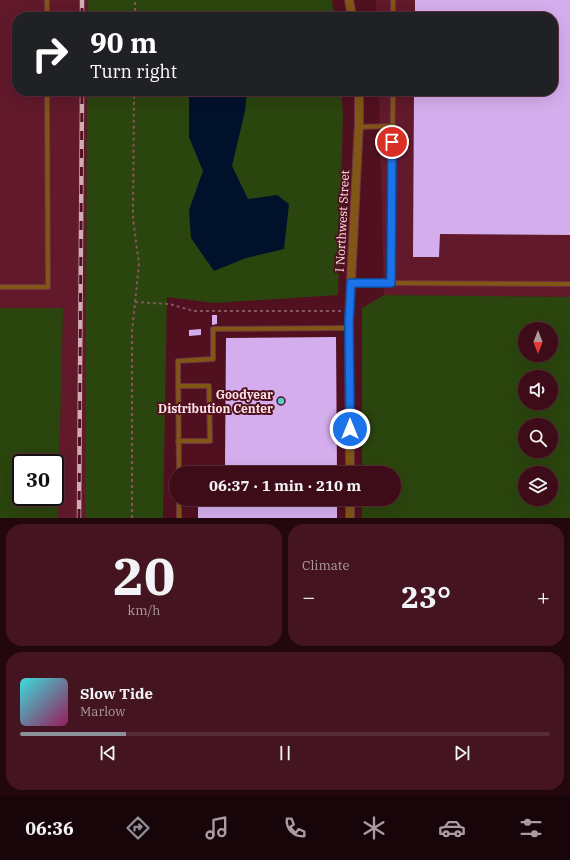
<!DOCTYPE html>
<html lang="en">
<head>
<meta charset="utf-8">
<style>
	:root { --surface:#3d0c18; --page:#441521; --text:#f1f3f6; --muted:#ad9ba2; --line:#562c37; --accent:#8c9099 }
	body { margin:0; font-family:"IBM Plex Serif",serif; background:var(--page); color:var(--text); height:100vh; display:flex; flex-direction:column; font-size:15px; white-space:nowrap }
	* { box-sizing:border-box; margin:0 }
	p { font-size:13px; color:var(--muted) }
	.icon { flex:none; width:22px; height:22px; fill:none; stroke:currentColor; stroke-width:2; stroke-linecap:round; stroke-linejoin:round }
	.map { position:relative; height:518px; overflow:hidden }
	.drawer { display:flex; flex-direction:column; gap:6px; padding:6px; background:#22070d; flex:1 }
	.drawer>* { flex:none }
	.guide { position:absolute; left:12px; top:12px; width:546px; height:84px; border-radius:16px; box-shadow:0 4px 16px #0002,0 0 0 1px var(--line); background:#202124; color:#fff; overflow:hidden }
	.needle { width:26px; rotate:180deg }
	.tools { position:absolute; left:518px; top:322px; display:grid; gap:8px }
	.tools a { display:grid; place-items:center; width:40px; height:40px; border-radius:50%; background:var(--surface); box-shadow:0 4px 16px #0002,0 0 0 1px var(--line); font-size:20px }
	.speed { position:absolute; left:12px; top:454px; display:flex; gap:8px; font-size:20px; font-weight:700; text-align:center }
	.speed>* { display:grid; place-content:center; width:52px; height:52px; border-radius:50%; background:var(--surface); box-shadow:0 4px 16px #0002,0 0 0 1px var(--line); line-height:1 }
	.speed .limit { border:2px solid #111; border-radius:6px; background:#fff; color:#111 }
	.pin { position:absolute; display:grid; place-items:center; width:34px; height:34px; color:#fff; margin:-17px; border:2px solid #fff; border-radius:50%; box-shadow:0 1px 4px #0007 }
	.me { position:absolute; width:44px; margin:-22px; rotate:0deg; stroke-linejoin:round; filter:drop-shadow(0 0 3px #0008) }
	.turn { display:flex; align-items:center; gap:14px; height:84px; padding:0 12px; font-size:18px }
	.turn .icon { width:52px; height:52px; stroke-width:2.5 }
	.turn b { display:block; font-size:28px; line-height:34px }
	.big { font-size:30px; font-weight:700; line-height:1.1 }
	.drawer .widget { flex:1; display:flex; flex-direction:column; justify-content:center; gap:6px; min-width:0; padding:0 14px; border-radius:16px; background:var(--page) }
	.drawer .dial { align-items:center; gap:0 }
	.dial b { font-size:52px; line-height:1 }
	.song { display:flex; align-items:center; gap:12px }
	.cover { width:48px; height:48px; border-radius:6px; background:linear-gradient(135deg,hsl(180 70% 55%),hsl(330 70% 35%)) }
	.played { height:4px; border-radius:2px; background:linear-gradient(90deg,var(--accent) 20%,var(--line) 20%) }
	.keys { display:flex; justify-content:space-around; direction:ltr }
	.heat { display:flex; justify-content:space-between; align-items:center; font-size:22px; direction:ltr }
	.drawer .tiles { flex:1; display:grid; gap:6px; grid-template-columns:1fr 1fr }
	.widget:last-child { grid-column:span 2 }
	.trip { position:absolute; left:169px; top:466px; width:232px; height:40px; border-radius:20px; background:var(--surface); box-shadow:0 4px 16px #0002,0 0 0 1px var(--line); font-weight:700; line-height:40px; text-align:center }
	.tabs { display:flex; height:64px; justify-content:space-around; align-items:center; background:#18050a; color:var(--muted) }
	.tabs .icon { width:28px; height:28px }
	.tabs .on { color:var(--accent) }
	.tabs b { font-size:18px; color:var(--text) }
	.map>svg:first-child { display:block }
	.built { fill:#61192b }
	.green { fill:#2b450e; fill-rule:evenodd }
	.water { fill:#00112b }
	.building { fill:#d4aeec }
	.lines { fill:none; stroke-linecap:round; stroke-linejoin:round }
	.lane-casing { stroke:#6d3240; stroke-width:6 }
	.street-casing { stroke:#6d3240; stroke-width:10 }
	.path { stroke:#87535f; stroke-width:2; stroke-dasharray:3 3; stroke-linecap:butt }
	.lane { stroke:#815616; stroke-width:4 }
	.street { stroke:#815616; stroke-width:8 }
	.rail-casing { stroke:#d0adb3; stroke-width:4.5 }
	.rail { stroke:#511020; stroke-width:3; stroke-dasharray:9; stroke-linecap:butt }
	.route-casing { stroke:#114b97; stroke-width:10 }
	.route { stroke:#1a73e8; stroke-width:7 }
	.poi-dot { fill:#54cdc9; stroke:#511020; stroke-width:1.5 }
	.labels { text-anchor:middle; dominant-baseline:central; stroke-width:4; stroke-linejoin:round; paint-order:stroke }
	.street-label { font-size:12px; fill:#fde4e6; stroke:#511020 }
	.poi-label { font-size:12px; font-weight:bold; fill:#fde4e6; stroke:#511020; text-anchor:end }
</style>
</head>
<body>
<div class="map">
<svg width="570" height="518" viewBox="0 0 570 518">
	<rect width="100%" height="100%" fill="#511020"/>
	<g class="built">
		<path d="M 0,0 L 88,0 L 88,17 L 17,17 L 17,91 L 87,91 L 85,518 L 58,518 L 63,308 L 0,308 Z"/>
		<path d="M 376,0 L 570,0 L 570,297 L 384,295 L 379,91 L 553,91 L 553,17 L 377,17 Z"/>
	</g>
	<g class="green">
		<path d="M 88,0 L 332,0 L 334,17 L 88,17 Z"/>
		<path d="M 87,91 L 341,91 L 343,113 L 338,295 L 214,303 L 167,297 L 163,518 L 85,518 Z"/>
		<path d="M 384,295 L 570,297 L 570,518 L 362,518 L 362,499 L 394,499 L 394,473 L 362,473 L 362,308 ZM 525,329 L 551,329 L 551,355 L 525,355 ZM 525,377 L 551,377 L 551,403 L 525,403 ZM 525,425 L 551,425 L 551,451 L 525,451 ZM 525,473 L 551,473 L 551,499 L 525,499 Z"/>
		<path d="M 0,308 L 63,308 L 58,518 L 0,518 ZM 21,463 L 55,463 L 55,497 L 21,497 Z"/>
	</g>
	<path class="water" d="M 189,91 L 247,91 L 245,111 L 232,166 L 248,199 L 277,195 L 289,204 L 284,249 L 246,258 L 214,271 L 191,238 L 189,210 L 203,171 L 189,137 Z"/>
	<g class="building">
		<path d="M 415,0 L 570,0 L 570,235 L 440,234 L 439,257 L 413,257 L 414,91 L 553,91 L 553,17 L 415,17 Z"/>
		<path d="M 212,315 L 217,315 L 217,324 L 212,325 Z"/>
		<path d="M 201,329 L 201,335 L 189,336 L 189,330 Z"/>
		<path d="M 336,337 L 337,473 L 198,473 L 198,465 L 225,465 L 226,338 Z"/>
		<rect x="198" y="499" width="139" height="19"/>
	</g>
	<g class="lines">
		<defs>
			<g id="lane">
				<path d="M 47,0 L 47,17"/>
				<path d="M 393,17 L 393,0"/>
				<path d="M 359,127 L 392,126"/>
				<path d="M 351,283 L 391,283 L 393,91"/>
				<path d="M 391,283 L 570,284"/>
				<path d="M 0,287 L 48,287 L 47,91"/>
				<path d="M 178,386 L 209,386 L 210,441 L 178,441"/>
				<path d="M 179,473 L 178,361 L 213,359 L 213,329 L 349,328"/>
				<path d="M 179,499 L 179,518"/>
			</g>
			<g id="street">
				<path d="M 349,0 L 352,17"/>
				<path d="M 350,473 L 349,321 L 359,123 L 359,91"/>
				<path d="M 350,499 L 350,518"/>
			</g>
		</defs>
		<use href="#lane" class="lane-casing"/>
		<use href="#street" class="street-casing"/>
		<g class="path">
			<path d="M 135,17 L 135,0"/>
			<path d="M 135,302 L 169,304 L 194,311 L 341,311"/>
			<path d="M 132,518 L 132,332 L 139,264 L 133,219 L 134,91"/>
		</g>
		<use href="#lane" class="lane"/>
		<use href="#street" class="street"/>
		<defs>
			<g id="rail">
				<path d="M 82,17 L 82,0"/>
				<path d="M 79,518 L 82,91"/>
			</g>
		</defs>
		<use href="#rail" class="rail-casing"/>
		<use href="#rail" class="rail"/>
	</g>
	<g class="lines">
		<defs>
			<path id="route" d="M 350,429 L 349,321 L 351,283 L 391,283 L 392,142"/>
		</defs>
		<use href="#route" class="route-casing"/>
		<use href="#route" class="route"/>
	</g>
	<circle class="poi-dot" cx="281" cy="401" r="4"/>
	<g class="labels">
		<g class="street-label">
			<text transform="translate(342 221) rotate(-87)">I Northwest Street</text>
		</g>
		<g class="poi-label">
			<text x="273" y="394">Goodyear<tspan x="273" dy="14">Distribution Center</tspan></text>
		</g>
	</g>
</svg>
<div class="tools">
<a><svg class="needle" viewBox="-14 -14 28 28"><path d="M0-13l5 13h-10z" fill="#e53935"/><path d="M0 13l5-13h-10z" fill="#ad9ba2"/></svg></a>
<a><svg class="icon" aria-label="sound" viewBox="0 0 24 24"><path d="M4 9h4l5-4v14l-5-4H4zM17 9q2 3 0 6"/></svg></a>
<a><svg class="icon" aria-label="search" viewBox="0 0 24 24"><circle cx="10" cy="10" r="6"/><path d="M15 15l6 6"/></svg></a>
<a><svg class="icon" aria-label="layers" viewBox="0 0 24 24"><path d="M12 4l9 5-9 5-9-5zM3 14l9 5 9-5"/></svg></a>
</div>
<div class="speed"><div class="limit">30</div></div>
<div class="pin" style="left:392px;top:142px;background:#d93025"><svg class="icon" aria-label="arrive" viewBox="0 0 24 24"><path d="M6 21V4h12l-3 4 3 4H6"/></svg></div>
<svg class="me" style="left:350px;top:429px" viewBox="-20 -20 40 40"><circle r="17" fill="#1a73e8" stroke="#fff" stroke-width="3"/><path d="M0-11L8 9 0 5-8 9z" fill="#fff"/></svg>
<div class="trip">06:37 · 1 min · 210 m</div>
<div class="guide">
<div class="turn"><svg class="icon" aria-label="right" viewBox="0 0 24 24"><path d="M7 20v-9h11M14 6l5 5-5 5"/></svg><div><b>90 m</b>Turn right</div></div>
</div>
</div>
<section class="drawer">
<div class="tiles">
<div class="widget dial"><b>20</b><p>km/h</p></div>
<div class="widget"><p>Climate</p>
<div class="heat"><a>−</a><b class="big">23°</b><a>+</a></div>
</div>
<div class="widget">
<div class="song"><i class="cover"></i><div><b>Slow Tide</b><p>Marlow</p></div></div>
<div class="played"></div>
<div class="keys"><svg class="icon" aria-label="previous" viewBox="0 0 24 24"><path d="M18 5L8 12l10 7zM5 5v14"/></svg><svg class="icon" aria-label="pause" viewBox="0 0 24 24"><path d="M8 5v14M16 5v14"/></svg><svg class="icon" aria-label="next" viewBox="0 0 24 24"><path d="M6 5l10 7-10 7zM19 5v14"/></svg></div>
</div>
</div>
</section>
<nav class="tabs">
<b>06:36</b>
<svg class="icon on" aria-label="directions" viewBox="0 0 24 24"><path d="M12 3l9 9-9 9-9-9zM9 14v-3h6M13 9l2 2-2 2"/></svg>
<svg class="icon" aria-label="music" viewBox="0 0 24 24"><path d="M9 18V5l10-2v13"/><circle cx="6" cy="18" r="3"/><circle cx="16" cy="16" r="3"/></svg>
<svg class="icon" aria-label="phone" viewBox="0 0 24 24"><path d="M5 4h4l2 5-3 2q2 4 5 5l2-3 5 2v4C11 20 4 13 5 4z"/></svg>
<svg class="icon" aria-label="climate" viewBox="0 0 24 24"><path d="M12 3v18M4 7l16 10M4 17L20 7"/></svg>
<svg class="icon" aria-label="car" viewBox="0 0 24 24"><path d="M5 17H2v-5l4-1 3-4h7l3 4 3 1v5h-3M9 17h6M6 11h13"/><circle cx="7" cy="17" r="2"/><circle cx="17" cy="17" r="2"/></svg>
<svg class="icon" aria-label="filters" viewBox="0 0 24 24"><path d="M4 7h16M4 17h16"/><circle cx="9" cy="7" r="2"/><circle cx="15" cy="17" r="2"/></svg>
</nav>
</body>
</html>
